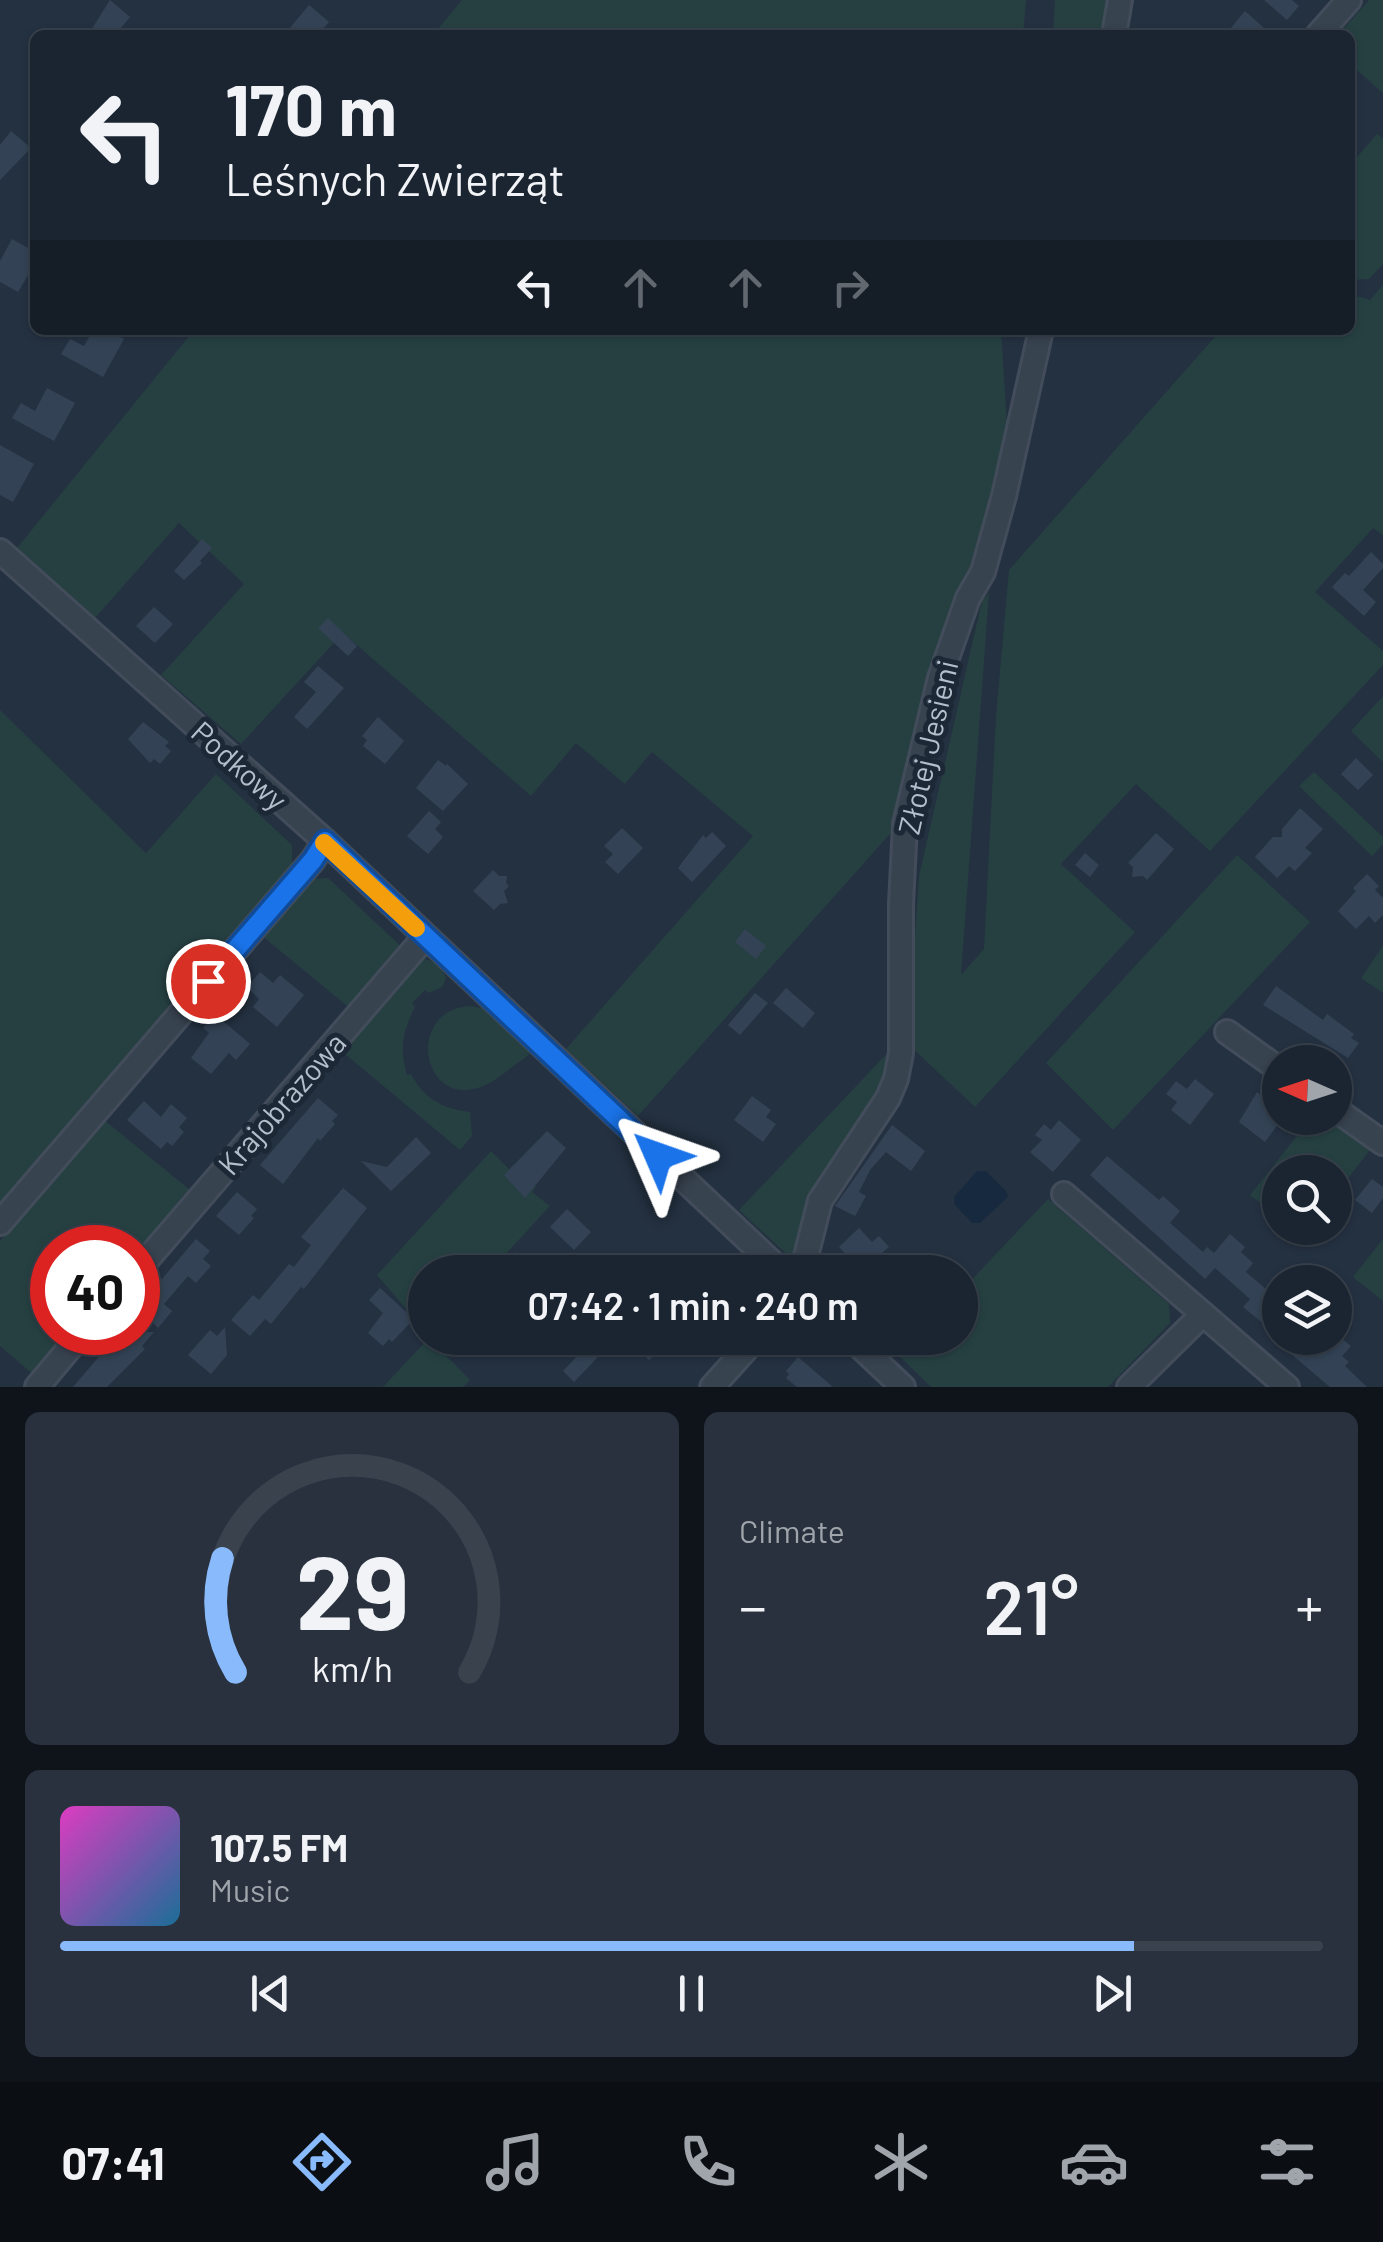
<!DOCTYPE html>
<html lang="en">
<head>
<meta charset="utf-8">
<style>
	:root { --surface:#1b2531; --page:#28313d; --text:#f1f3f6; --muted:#a0a5ab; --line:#39424d; --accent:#88bafc }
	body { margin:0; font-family:Barlow,sans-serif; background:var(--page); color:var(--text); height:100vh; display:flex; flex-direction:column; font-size:38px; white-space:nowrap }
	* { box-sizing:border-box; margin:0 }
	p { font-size:32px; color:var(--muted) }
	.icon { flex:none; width:55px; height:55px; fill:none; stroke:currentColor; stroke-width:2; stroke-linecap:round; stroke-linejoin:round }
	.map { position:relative; height:1387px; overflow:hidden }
	.panel { display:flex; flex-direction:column; gap:25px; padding:25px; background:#0f141b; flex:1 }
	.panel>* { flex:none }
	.banner { position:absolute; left:30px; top:30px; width:1325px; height:305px; border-radius:15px; box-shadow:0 2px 8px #0004,0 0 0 2px var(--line); background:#1b2531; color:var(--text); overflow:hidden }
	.needle { width:65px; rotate:273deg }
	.buttons { position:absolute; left:1262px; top:1045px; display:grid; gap:20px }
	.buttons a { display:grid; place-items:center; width:90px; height:90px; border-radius:50%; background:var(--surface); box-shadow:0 2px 8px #0004,0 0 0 2px var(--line); font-size:50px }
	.speed { position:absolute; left:30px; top:1225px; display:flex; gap:20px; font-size:50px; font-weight:700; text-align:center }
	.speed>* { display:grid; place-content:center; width:130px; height:130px; border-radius:50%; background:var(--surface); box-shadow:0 2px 8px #0004,0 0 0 2px var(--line); line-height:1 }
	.speed .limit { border:15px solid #d22; background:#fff; color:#111 }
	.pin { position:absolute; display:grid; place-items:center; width:85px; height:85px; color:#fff; margin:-42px; border:5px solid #fff; border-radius:50%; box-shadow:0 2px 10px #0007 }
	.me { position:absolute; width:110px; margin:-55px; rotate:313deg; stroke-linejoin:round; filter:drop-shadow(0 0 8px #0008) }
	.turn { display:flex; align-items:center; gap:35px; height:210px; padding:0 30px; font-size:45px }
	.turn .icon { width:130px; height:130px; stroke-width:2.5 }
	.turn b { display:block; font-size:70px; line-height:85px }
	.lanes { display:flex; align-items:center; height:95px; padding:0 30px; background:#0003; justify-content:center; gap:50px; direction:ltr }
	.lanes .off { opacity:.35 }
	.big { font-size:75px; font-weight:600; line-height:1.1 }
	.panel .tile { flex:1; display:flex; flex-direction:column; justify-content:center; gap:15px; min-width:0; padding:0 35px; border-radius:15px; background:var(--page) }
	.panel .dial { align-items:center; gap:0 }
	.dial svg { height:260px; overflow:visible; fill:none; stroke:var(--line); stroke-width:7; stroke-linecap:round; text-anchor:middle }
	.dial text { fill:var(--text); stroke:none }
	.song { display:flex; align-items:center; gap:30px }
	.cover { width:120px; height:120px; border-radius:15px; background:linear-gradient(135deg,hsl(310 70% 55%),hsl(200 70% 35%)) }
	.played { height:10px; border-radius:5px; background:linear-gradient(90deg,var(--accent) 85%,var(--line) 85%) }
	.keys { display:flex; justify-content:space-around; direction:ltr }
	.heat { display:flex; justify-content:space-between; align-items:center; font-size:55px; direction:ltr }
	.panel .tiles { flex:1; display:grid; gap:25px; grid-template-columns:1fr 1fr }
	.tile:last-child { grid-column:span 2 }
	.trip { position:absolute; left:408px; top:1255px; width:570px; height:100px; border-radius:50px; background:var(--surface); box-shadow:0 2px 8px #0004,0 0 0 2px var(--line); font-weight:600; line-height:100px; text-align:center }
	.tabs { display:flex; height:160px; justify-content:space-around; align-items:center; background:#0b0f14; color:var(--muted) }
	.tabs .icon { width:70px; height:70px }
	.tabs .current { color:var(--accent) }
	.tabs b { font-size:45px; color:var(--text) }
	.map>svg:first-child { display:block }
	.green { fill:#264042 }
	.water { fill:#16293f }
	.building { fill:#334355 }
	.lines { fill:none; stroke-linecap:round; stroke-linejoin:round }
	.minor-casing { stroke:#424c5a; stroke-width:28 }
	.minor { stroke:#384350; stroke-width:22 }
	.route-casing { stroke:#114b97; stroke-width:25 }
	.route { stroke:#1a73e8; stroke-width:18 }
	.slow { stroke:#f59e0b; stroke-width:18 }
	.labels { text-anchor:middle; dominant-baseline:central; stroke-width:10; stroke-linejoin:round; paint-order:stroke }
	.street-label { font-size:30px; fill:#b5becb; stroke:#1d2836 }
</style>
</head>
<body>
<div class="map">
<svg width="1383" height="1387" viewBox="0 0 1383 1387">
	<rect width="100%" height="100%" fill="#243141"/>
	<g class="green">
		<path d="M 462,0 L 1026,0 L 1023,35 L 433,35 Z"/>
		<path d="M 1055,0 L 1111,0 L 1105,35 L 1053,35 Z"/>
		<path d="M 1369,0 L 1383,0 L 1383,93 L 1350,64 L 1350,35 L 1338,35 Z"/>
		<path d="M 1377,134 L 1383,139 L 1383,264 L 1369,279 L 1351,280 L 1350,165 Z"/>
		<path d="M 1383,285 L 1383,535 L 1373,528 L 1315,592 L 1383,651 L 1383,665 L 1210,851 L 1136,784 L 1061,864 L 1135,932 L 975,1107 L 908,1044 L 919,876 L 982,601 L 989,593 L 961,975 L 984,949 L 996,716 L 1009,570 L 1221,330 L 1350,330 L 1350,294 L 1370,300 Z"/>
		<path d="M 194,330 L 1001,330 L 1008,441 L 974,568 L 898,825 L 638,1116 L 566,1049 L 753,836 L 652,752 L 625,784 L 576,743 L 531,796 L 343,633 L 241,744 L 161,675 L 244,584 L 179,523 L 95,618 L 17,548 Z"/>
		<path d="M 1383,696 L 1383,762 L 1351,731 Z"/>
		<path d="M 0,710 L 146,853 L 216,774 L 292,845 L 292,864 L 0,1206 Z"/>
		<path d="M 1314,772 L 1383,837 L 1383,844 L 1372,856 L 1299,786 Z"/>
		<path d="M 1237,855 L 1310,922 L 1113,1130 L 1046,1063 Z"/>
		<path d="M 328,878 L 405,950 L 352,1010 L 261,935 L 309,879 Z"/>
		<path d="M 1383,946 L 1383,993 L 1361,978 Z"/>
		<path d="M 420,958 C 431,959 442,967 446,978 L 442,987 L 429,993 L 425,990 L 412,1003 L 415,1007 C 403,1031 399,1049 407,1075 L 411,1074 C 424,1099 443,1109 470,1112 L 472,1136 L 460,1150 L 339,1049 Z"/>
		<path d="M 469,1006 L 482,1008 L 531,1052 C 524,1060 515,1064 507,1071 C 428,1137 396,1012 469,1006 Z"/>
		<path d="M 894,1046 L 878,1096 L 795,1262 L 739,1210 Z"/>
		<path d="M 1311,1118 L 1325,1118 L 1370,1150 L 1335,1195 L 1335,1172 L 1280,1172 L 1280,1219 L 1250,1195 Z"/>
		<path d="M 104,1120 L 195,1194 L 138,1260 L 138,1248 L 52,1248 L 52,1332 L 75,1333 L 36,1377 L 0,1346 L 0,1241 Z"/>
		<path d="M 491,1151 L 509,1169 L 514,1164 L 536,1187 L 532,1192 L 550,1206 L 489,1272 L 425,1272 L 425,1331 L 377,1275 Z"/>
		<path d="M 1048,1199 L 1169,1304 L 1170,1323 L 1108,1387 L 931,1387 L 899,1356 L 916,1338 L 960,1338 L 960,1292 Z"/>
		<path d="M 1383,1239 L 1383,1301 L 1353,1277 Z"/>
		<path d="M 429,1338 L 470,1380 L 463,1387 L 383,1387 Z"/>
	</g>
	<path class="water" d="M 977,1171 L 986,1171 L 1006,1191 L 1008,1197 L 980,1223 L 972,1223 L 955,1205 L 954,1197 Z"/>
	<g class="building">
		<path d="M 110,0 L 130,17 L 115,35 L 88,35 Z"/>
		<path d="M 1264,0 L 1292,0 L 1299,6 L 1287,20 Z"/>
		<path d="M 309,5 L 329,22 L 318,35 L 284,35 Z"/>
		<path d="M 1245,11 L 1272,35 L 1225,35 Z"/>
		<path d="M 11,131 L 31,148 L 0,180 L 0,145 Z"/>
		<path d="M 12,239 L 35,252 L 35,272 L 31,270 L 18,292 L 0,282 L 0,261 Z"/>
		<path d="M 93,330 L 107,330 L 124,339 L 103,377 L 61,354 L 70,339 L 84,346 Z"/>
		<path d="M 47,388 L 75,403 L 54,441 L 12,418 L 21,403 L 35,411 Z"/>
		<path d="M 0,445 L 34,464 L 13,502 L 0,495 Z"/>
		<path d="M 202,539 L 212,548 L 200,561 L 202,563 L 184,580 L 174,571 Z"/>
		<path d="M 1371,552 L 1383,564 L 1383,568 L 1363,590 L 1376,602 L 1364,616 L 1332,587 L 1345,573 L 1349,576 Z"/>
		<path d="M 154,607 L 173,624 L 155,643 L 136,626 Z"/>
		<path d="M 328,618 L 357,646 L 348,656 L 318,628 Z"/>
		<path d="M 318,666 L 344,688 L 307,729 L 294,717 L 316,692 L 304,682 Z"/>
		<path d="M 378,717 L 404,741 L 385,764 L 363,746 L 367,740 L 362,736 Z"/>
		<path d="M 143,722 L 169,742 L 165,746 L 171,751 L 160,764 L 154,759 L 150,763 L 128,739 Z"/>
		<path d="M 1356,758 L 1373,775 L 1358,790 L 1341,774 Z"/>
		<path d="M 438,760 L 446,766 L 447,764 L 468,784 L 443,811 L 416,788 Z"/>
		<path d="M 1300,808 L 1323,829 L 1305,848 L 1312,853 L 1295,871 L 1289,866 L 1277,878 L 1255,857 L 1273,837 L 1282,837 L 1282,829 Z"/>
		<path d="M 429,811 L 441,822 L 435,829 L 443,837 L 428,854 L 407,836 Z"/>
		<path d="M 622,828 L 643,848 L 618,874 L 605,862 L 613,854 L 604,846 Z"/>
		<path d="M 712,832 L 726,846 L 692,882 L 678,868 L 703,835 L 706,838 Z"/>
		<path d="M 1156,833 L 1174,849 L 1147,880 L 1143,876 L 1132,877 L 1133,867 L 1128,863 Z"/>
		<path d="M 1085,853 L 1099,865 L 1090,877 L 1075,865 Z"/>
		<path d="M 493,870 L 499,876 L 507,876 L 506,883 L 509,886 L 504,891 L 508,903 L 500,904 L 494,910 L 473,891 Z"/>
		<path d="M 1367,874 L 1379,886 L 1375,890 L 1383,898 L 1383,915 L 1375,923 L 1369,916 L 1356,929 L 1338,911 L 1356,891 L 1353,888 Z"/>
		<path d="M 745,929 L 766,946 L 756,959 L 735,942 Z"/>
		<path d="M 260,972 L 273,983 L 280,975 L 304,995 L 277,1027 L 253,1007 L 259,999 L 247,987 Z"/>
		<path d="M 1276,986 L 1323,1020 L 1327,1014 L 1354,1034 L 1351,1038 L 1359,1043 L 1348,1058 L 1263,1005 Z"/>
		<path d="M 786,988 L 815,1013 L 803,1028 L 773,1003 Z"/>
		<path d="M 755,993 L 768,1003 L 740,1035 L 728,1025 Z"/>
		<path d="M 215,1014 L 250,1044 L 236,1060 L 229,1053 L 211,1074 L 191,1058 L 209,1033 L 203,1028 Z"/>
		<path d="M 1195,1079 L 1214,1094 L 1190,1125 L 1171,1110 L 1177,1102 L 1166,1094 L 1176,1081 L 1187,1089 Z"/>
		<path d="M 1257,1092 L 1271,1102 L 1266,1110 L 1281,1120 L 1265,1142 L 1239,1122 Z"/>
		<path d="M 752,1096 L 771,1110 L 766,1117 L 776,1124 L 763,1142 L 734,1120 Z"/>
		<path d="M 318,1098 L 338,1115 L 332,1121 L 335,1124 L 320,1141 L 318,1138 L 283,1184 L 260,1165 Z"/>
		<path d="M 144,1101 L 161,1117 L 171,1104 L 187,1118 L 179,1127 L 184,1132 L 172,1146 L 167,1142 L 161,1149 L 127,1120 Z"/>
		<path d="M 1059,1120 L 1081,1140 L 1053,1172 L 1030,1152 L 1042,1140 L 1035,1135 L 1044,1124 L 1051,1130 Z"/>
		<path d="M 892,1125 L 925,1151 L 911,1171 L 886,1152 L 870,1170 L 859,1192 L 866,1196 L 855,1216 L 835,1206 Z"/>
		<path d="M 547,1131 L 566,1148 L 525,1198 L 504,1175 Z"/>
		<path d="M 416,1137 L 431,1153 L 391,1191 L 361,1161 L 387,1167 Z"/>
		<path d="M 1107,1156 L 1159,1200 L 1163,1196 L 1180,1211 L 1170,1223 L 1203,1252 L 1207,1247 L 1214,1253 L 1230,1234 L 1245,1247 L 1241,1252 L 1253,1263 L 1246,1272 L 1280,1301 L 1280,1330 L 1269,1321 L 1265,1325 L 1243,1307 L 1250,1299 L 1215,1268 L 1205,1279 L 1090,1175 Z"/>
		<path d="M 1372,1179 L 1383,1187 L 1383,1198 L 1372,1213 L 1355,1200 Z"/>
		<path d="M 343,1188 L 367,1208 L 304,1289 L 301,1287 L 271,1324 L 265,1319 L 250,1336 L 231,1320 L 253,1295 L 259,1300 L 289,1264 L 294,1267 L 311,1245 L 301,1237 Z"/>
		<path d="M 237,1192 L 257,1209 L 251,1216 L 254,1218 L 239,1235 L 216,1216 Z"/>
		<path d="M 567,1209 L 591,1232 L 574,1250 L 550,1227 Z"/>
		<path d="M 859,1228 L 872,1242 L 879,1236 L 889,1247 L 882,1253 L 888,1260 L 874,1272 L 862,1272 L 839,1247 Z"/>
		<path d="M 196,1239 L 210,1251 L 203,1259 L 211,1266 L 196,1283 L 188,1276 L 164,1304 L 172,1311 L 158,1328 L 138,1307 Z"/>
		<path d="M 515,1252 L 526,1264 L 516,1272 L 492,1272 Z"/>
		<path d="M 380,1288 L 414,1319 L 392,1342 L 389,1339 L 383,1346 L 368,1333 L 383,1313 L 369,1300 Z"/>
		<path d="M 225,1327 L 227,1355 L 211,1374 L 188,1355 L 210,1330 L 217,1336 Z"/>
		<path d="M 120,1332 L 154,1332 L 142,1346 L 145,1349 L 107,1387 L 73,1387 Z"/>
		<path d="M 625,1338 L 670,1338 L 649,1360 Z"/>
		<path d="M 1303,1338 L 1341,1338 L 1351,1346 L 1342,1356 L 1349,1362 L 1345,1366 L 1367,1387 L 1330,1387 L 1290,1353 Z"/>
		<path d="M 587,1346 L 598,1357 L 574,1382 L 563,1371 Z"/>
		<path d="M 798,1357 L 833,1387 L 797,1387 L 786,1378 L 789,1374 L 786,1371 Z"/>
	</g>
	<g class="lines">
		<defs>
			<g id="minor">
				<path d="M 1114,35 L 1120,0"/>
				<path d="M 1318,35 L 1349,0"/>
				<path d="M 0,551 L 325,841 L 782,1272"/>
				<path d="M 1227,1032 L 1280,1070"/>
				<path d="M 1335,1109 L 1383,1143"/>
				<path d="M 1064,1194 L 1203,1314"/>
				<path d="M 0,1223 L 313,860 L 325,841"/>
				<path d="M 138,1270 L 425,937"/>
				<path d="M 802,1272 L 820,1201 L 888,1098 L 896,1079 L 901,1053 L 901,904 L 905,824 L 940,678 L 968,598 L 983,572 L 1004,496 L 1041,330"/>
				<path d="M 851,1338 L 903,1387"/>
				<path d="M 37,1387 L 83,1332"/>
				<path d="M 712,1387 L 756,1338"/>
				<path d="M 1129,1387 L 1203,1314 L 1287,1387"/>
			</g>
		</defs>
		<use href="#minor" class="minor-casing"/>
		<use href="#minor" class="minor"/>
	</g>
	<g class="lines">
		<defs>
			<path id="route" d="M 208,981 L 313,860 L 325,841 L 658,1156"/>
		</defs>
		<use href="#route" class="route-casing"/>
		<use href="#route" class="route"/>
		<path class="slow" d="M 324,843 L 416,928"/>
	</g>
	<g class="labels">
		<g class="street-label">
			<text transform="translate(927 747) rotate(-77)">Złotej Jesieni</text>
			<text transform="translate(240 765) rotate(42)">Podkowy</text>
			<text transform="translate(281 1103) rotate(-49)">Krajobrazowa</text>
		</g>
	</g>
</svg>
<div class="buttons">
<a><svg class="needle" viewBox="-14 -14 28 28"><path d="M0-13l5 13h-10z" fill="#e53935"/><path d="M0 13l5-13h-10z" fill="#a0a5ab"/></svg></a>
<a><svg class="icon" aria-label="search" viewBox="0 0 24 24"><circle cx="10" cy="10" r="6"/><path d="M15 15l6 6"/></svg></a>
<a><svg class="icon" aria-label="layers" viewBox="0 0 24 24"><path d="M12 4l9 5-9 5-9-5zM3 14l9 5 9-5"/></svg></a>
</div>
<div class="speed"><div class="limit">40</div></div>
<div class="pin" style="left:208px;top:981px;background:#d93025"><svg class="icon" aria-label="arrive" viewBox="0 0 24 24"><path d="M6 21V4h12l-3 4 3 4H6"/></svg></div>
<svg class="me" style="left:658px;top:1156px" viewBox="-20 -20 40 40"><path d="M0-17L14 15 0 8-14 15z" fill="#1a73e8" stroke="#fff" stroke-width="4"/></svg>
<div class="trip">07:42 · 1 min · 240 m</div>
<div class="banner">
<div class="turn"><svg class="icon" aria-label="left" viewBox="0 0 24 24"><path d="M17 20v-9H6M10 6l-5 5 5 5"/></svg><div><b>170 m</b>Leśnych Zwierząt</div></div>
<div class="lanes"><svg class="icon" aria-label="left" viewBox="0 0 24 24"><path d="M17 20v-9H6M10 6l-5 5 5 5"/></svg><svg class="icon off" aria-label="ahead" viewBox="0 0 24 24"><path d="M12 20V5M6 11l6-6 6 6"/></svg><svg class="icon off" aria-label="ahead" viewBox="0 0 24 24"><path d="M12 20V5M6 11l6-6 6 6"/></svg><svg class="icon off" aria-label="right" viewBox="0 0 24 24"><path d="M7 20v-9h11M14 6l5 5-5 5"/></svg></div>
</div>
</div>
<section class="panel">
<div class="tiles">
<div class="tile dial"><svg viewBox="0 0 100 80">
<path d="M14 69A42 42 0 1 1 86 69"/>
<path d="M14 69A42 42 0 0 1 10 34" stroke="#88bafc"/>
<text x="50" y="56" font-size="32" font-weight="700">29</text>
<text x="50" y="72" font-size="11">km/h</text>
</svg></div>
<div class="tile"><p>Climate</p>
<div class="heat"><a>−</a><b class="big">21°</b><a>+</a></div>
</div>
<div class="tile">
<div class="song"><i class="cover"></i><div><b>107.5 FM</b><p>Music</p></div></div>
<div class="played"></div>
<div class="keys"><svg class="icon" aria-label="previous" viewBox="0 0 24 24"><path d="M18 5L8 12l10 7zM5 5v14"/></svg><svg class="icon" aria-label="pause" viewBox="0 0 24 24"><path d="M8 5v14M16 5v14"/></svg><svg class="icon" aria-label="next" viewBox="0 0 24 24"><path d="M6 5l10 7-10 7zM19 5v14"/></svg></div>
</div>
</div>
</section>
<nav class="tabs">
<b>07:41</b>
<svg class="icon current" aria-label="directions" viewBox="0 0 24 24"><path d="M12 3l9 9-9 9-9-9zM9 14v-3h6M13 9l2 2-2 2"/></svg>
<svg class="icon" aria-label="music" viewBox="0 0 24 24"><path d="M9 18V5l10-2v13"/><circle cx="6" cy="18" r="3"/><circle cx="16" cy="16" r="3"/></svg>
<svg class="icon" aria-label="phone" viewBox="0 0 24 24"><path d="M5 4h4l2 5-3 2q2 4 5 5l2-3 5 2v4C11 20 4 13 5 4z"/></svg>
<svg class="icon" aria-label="climate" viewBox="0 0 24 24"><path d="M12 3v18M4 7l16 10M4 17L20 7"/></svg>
<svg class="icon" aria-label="car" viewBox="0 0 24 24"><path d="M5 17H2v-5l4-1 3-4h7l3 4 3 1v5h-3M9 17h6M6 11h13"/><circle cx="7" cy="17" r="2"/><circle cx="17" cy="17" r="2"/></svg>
<svg class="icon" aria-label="filters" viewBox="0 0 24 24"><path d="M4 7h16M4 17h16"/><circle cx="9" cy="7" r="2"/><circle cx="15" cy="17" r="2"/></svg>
</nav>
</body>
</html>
